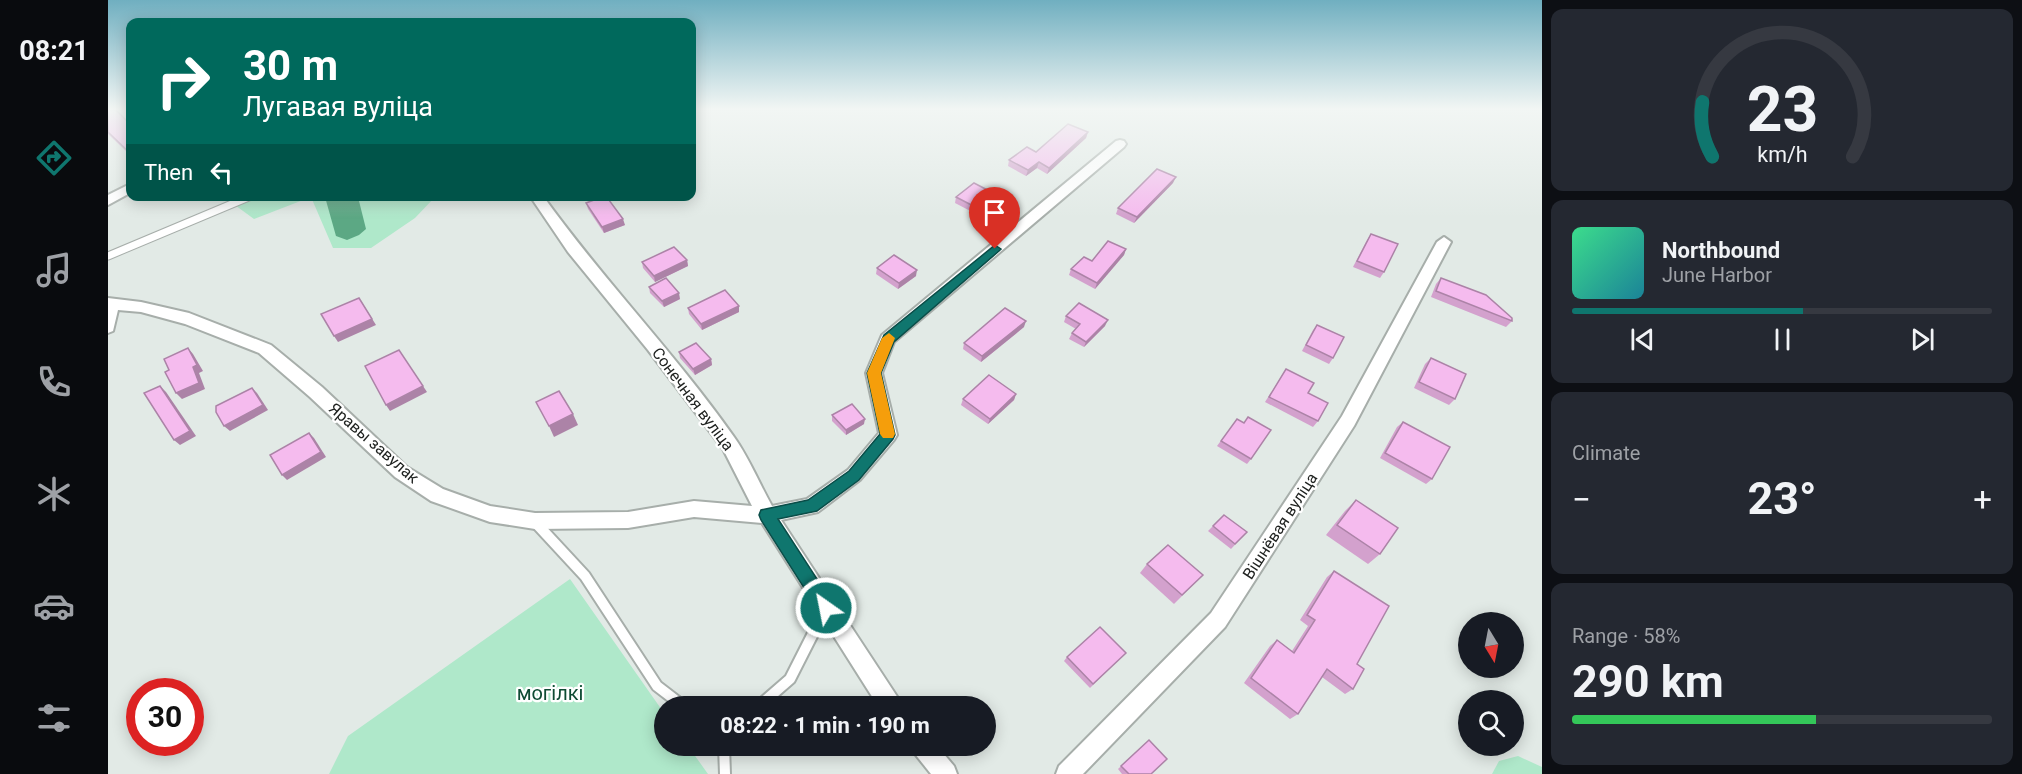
<!DOCTYPE html>
<html lang="en">
<head>
<meta charset="utf-8">
<style>
	:root { --surface:#171b24; --page:#242831; --text:#f1f3f6; --muted:#9ea1a6; --line:#363941; --accent:#0f766e }
	body { margin:0; font-family:Roboto,sans-serif; background:var(--page); color:var(--text); height:100vh; display:flex; flex-direction:column; font-size:22px; white-space:nowrap }
	* { box-sizing:border-box; margin:0 }
	p { font-size:20px; color:var(--muted) }
	.icon { flex:none; width:33px; height:33px; fill:none; stroke:currentColor; stroke-width:2; stroke-linecap:round; stroke-linejoin:round }
	.map { position:relative; flex:1; overflow:hidden }
	.drawer { display:flex; flex-direction:column; gap:9px; padding:9px; background:#0d0f14; width:480px }
	.drawer>* { flex:none }
	.guide { position:absolute; left:18px; top:18px; width:570px; height:183px; border-radius:12px; box-shadow:0 3px 15px #0003; background:#00695c; color:#fff; overflow:hidden }
	.needle { width:39px; rotate:170deg }
	.controls { position:absolute; left:1350px; top:612px; display:grid; gap:12px }
	.controls a { display:grid; place-items:center; width:66px; height:66px; border-radius:50%; background:var(--surface); box-shadow:0 3px 15px #0003; font-size:30px }
	.speed { position:absolute; left:18px; top:678px; display:flex; gap:12px; font-size:30px; font-weight:700; text-align:center }
	.speed>* { display:grid; place-content:center; width:78px; height:78px; border-radius:50%; background:var(--surface); box-shadow:0 3px 15px #0003; line-height:1 }
	.speed .limit { border:9px solid #d22; background:#fff; color:#111 }
	.pin { position:absolute; display:grid; place-items:center; width:51px; height:51px; color:#fff; margin:-62px -26px; border-radius:50% 50% 50% 0; rotate:-45deg; box-shadow:0 0 6px #0007 }
	.pin .icon { rotate:45deg }
	.me { position:absolute; width:66px; margin:-33px; rotate:327deg; stroke-linejoin:round; filter:drop-shadow(0 0 4px #0008) }
	.turn { display:flex; align-items:center; gap:21px; height:126px; padding:0 18px; font-size:27px }
	.turn .icon { width:78px; height:78px; stroke-width:2.5 }
	.turn b { display:block; font-size:42px; line-height:51px }
	.then { display:flex; align-items:center; height:57px; padding:0 18px; background:#0003; gap:12px; font-size:22px }
	.big { font-size:45px; font-weight:700; line-height:1.1 }
	.drawer .widget { flex:1; display:flex; flex-direction:column; justify-content:center; gap:9px; min-width:0; padding:0 21px; border-radius:12px; background:var(--page) }
	.drawer .dial { align-items:center; gap:0 }
	.dial svg { height:156px; overflow:visible; fill:none; stroke:var(--line); stroke-width:7; stroke-linecap:round; text-anchor:middle }
	.dial text { fill:var(--text); stroke:none }
	.song { display:flex; align-items:center; gap:18px }
	.cover { width:72px; height:72px; border-radius:9px; background:linear-gradient(135deg,hsl(150 70% 55%),hsl(190 70% 35%)) }
	.played { height:6px; border-radius:3px; background:linear-gradient(90deg,var(--accent) 55%,var(--line) 55%) }
	.keys { display:flex; justify-content:space-around; direction:ltr }
	.heat { display:flex; justify-content:space-between; align-items:center; font-size:33px; direction:ltr }
	.charge { height:9px; border-radius:4px; background:linear-gradient(90deg,#34c759 58%,var(--line) 0) }
	.trip { position:absolute; left:546px; top:696px; width:342px; height:60px; border-radius:30px; background:var(--surface); box-shadow:0 3px 15px #0003; font-weight:700; line-height:60px; text-align:center }
	main { display:flex; flex:1; min-height:0 }
	.menu { display:flex; flex-direction:column; width:108px; justify-content:space-around; align-items:center; background:#090b0e; color:var(--muted) }
	.menu .icon { width:42px; height:42px }
	.menu .active { color:var(--accent) }
	.menu b { font-size:27px; color:var(--text) }
	.map>svg:first-child { display:block }
	.green { fill:#afe8ca }
	.water { fill:#5ca884 }
	.lines { fill:none; stroke-linecap:round; stroke-linejoin:round }
	.service-far1-casing { stroke:#a7aeaa; stroke-width:9 }
	.service-casing { stroke:#a7aeaa; stroke-width:14 }
	.minor-casing { stroke:#a7aeaa; stroke-width:4 }
	.service-far1 { stroke:#fff; stroke-width:7 }
	.service { stroke:#fff; stroke-width:10 }
	.minor { fill:#fff; fill-rule:evenodd }
	.wall { fill:#d3a1cd }
	.shaded-wall { fill:#ac83a7 }
	.building { fill:#f5bbee; stroke:#ac83a7; stroke-width:1.5 }
	.route { fill:#0f766e; stroke:#0a4d48; stroke-width:1.5 }
	.slow { fill:#f59e0b }
	.labels { text-anchor:middle; dominant-baseline:central; stroke-width:4.5; stroke-linejoin:round; paint-order:stroke }
	.street-label { font-size:16px; fill:#202321; stroke:#fff }
	.near-park-label { font-size:20px; fill:#0e4b33; stroke:#fff }
</style>
</head>
<body>
<main>
<nav class="menu">
<b>08:21</b>
<svg class="icon active" aria-label="directions" viewBox="0 0 24 24"><path d="M12 3l9 9-9 9-9-9zM9 14v-3h6M13 9l2 2-2 2"/></svg>
<svg class="icon" aria-label="music" viewBox="0 0 24 24"><path d="M9 18V5l10-2v13"/><circle cx="6" cy="18" r="3"/><circle cx="16" cy="16" r="3"/></svg>
<svg class="icon" aria-label="phone" viewBox="0 0 24 24"><path d="M5 4h4l2 5-3 2q2 4 5 5l2-3 5 2v4C11 20 4 13 5 4z"/></svg>
<svg class="icon" aria-label="climate" viewBox="0 0 24 24"><path d="M12 3v18M4 7l16 10M4 17L20 7"/></svg>
<svg class="icon" aria-label="car" viewBox="0 0 24 24"><path d="M5 17H2v-5l4-1 3-4h7l3 4 3 1v5h-3M9 17h6M6 11h13"/><circle cx="7" cy="17" r="2"/><circle cx="17" cy="17" r="2"/></svg>
<svg class="icon" aria-label="filters" viewBox="0 0 24 24"><path d="M4 7h16M4 17h16"/><circle cx="9" cy="7" r="2"/><circle cx="15" cy="17" r="2"/></svg>
</nav>
<div class="map">
<svg width="1434" height="774" viewBox="0 0 1434 774">
	<rect width="100%" height="100%" fill="#e2eae6"/>
	<g class="green">
		<path d="M 127,196 L 327,197 L 307,218 L 263,248 L 225,248 L 203,197 L 146,219 L 120,200 Z"/>
		<path d="M 462,579 L 556,713 L 556,746 L 580,746 L 600,774 L 221,774 L 240,736 Z"/>
		<path d="M 1410,756 L 1434,767 L 1434,774 L 1384,774 L 1391,761 Z"/>
	</g>
	<path class="water" d="M 217,197 L 250,197 L 258,229 L 251,235 L 239,240 L 228,236 Z"/>
	<g class="lines">
		<defs>
			<path id="service-far1" d="M 0,256 L 143,196"/>
			<g id="service">
				<path d="M 427,522 L 477,576 L 549,686 L 575,706"/>
				<path d="M 651,706 L 682,679 L 718,608"/>
				<path d="M 616,746 L 617,774"/>
			</g>
			<g id="minor">
				<path d="M 1012,140 L 1016,141 L 1018,144 L 1016,147 L 786,342 L 774,373 L 789,435 L 786,440 L 752,480 L 710,512 L 673,520 L 790,698 L 793,706 L 770,706 L 654,523 L 586,517 L 520,528 L 427,529 L 382,522 L 323,501 L 287,477 L 202,397 L 151,353 L 77,324 L 33,312 L 10,310 L 5,331 L 0,333 L 0,298 L 33,302 L 81,313 L 163,345 L 214,387 L 299,467 L 335,489 L 382,506 L 427,513 L 520,512 L 586,501 L 644,506 L 615,449 L 540,350 L 460,252 L 422,196 L 435,196 C 495,280 567,353 626,437 C 641,458 651,483 664,506 L 699,499 L 740,470 L 771,433 L 758,373 L 774,335 L 1008,141 Z"/>
				<path d="M 22,184 L 22,193 L 0,205 L 0,195 Z"/>
				<path d="M 1336,237 L 1343,242 L 1246,426 L 1117,627 L 975,774 L 948,774 L 951,766 L 1103,613 L 1234,416 L 1329,242 Z"/>
				<path d="M 804,746 L 829,746 L 846,766 L 849,774 L 823,774 L 807,754 Z"/>
			</g>
		</defs>
		<use href="#service-far1" class="service-far1-casing"/>
		<use href="#service" class="service-casing"/>
		<use href="#minor" class="minor-casing"/>
		<use href="#service-far1" class="service-far1"/>
		<use href="#service" class="service"/>
		<use href="#minor" class="minor"/>
	</g>
	<g class="wall">
		<path d="M 0,110 L 22,124 L 22,155 L 0,134 Z"/>
		<path d="M 980,132 L 978,138 L 939,174 L 929,168 L 918,176 L 900,166 L 901,160 L 928,152 Z"/>
		<path d="M 1065,183 L 1026,223 L 1008,214 L 1010,208 Z"/>
		<path d="M 848,197 L 892,203 L 874,217 L 847,203 Z"/>
		<path d="M 478,203 L 517,225 L 496,233 L 480,209 Z"/>
		<path d="M 1263,234 L 1276,272 L 1272,278 L 1245,267 L 1259,240 Z"/>
		<path d="M 1018,249 L 1016,255 L 987,289 L 961,275 L 963,269 Z"/>
		<path d="M 579,260 L 580,266 L 547,282 L 535,268 L 534,262 Z"/>
		<path d="M 769,268 L 808,276 L 790,289 L 768,274 Z"/>
		<path d="M 1333,278 L 1404,321 L 1398,327 L 1323,297 L 1328,284 Z"/>
		<path d="M 541,287 L 572,299 L 556,307 L 542,293 Z"/>
		<path d="M 580,308 L 631,312 L 594,330 L 581,314 Z"/>
		<path d="M 958,316 L 997,326 L 976,347 L 961,339 L 964,333 L 968,329 L 956,322 Z"/>
		<path d="M 1209,325 L 1225,358 L 1221,364 L 1194,351 L 1205,330 Z"/>
		<path d="M 916,327 L 873,362 L 855,349 L 856,343 Z"/>
		<path d="M 571,352 L 603,359 L 604,365 L 587,375 L 572,358 Z"/>
		<path d="M 1323,358 L 1347,399 L 1341,405 L 1306,388 L 1317,364 Z"/>
		<path d="M 1178,369 L 1210,421 L 1205,427 L 1157,402 Z"/>
		<path d="M 908,394 L 906,400 L 880,424 L 853,405 L 855,399 Z"/>
		<path d="M 724,415 L 756,424 L 738,435 L 724,421 Z"/>
		<path d="M 1129,419 L 1143,459 L 1139,464 L 1109,446 Z"/>
		<path d="M 1295,422 L 1324,479 L 1318,484 L 1272,458 L 1289,427 Z"/>
		<path d="M 1248,500 L 1272,554 L 1260,564 L 1218,535 L 1237,511 Z"/>
		<path d="M 1105,526 L 1139,532 L 1123,549 L 1100,531 Z"/>
		<path d="M 1039,564 L 1086,584 L 1066,604 L 1032,573 Z"/>
		<path d="M 1226,571 L 1249,664 L 1245,689 L 1237,694 L 1214,677 L 1190,714 L 1182,719 L 1136,683 L 1162,646 L 1169,640 L 1184,651 L 1200,626 L 1192,620 L 1219,577 Z"/>
		<path d="M 1018,653 L 982,688 L 956,661 L 959,657 Z"/>
		<path d="M 1041,740 L 1043,774 L 1014,774 L 1010,769 Z"/>
	</g>
	<g class="shaded-wall">
		<path d="M 980,132 L 978,138 L 939,174 L 941,168 Z"/>
		<path d="M 931,162 L 929,168 L 918,176 L 920,170 Z"/>
		<path d="M 1068,177 L 1065,183 L 1026,223 L 1029,217 Z"/>
		<path d="M 893,197 L 892,203 L 874,217 L 875,211 Z"/>
		<path d="M 515,219 L 517,225 L 496,233 L 494,227 Z"/>
		<path d="M 1018,249 L 1016,255 L 987,289 L 989,283 Z"/>
		<path d="M 579,260 L 580,266 L 547,282 L 546,276 Z"/>
		<path d="M 809,270 L 808,276 L 790,289 L 791,283 Z"/>
		<path d="M 571,293 L 572,299 L 556,307 L 554,301 Z"/>
		<path d="M 251,298 L 268,325 L 230,342 L 226,336 Z"/>
		<path d="M 631,306 L 631,312 L 594,330 L 593,324 Z"/>
		<path d="M 1000,320 L 997,326 L 976,347 L 978,342 Z"/>
		<path d="M 918,321 L 916,327 L 873,362 L 874,356 Z"/>
		<path d="M 80,348 L 85,354 L 95,371 L 91,373 L 97,389 L 74,399 L 68,393 L 85,367 Z"/>
		<path d="M 603,359 L 604,365 L 587,375 L 585,369 Z"/>
		<path d="M 52,386 L 58,392 L 88,436 L 72,445 L 66,440 Z"/>
		<path d="M 315,386 L 319,392 L 282,411 L 278,405 Z"/>
		<path d="M 144,388 L 149,393 L 160,410 L 122,431 L 116,426 Z"/>
		<path d="M 908,394 L 906,400 L 880,424 L 882,419 Z"/>
		<path d="M 465,414 L 470,425 L 446,437 L 441,426 Z"/>
		<path d="M 757,419 L 756,424 L 738,435 L 738,430 Z"/>
		<path d="M 201,433 L 206,438 L 218,457 L 179,480 L 174,475 Z"/>
	</g>
	<g class="building">
		<path d="M 0,110 L 8,110 L 22,124 L 22,153 L 0,132 Z"/>
		<path d="M 960,124 L 980,132 L 941,168 L 931,162 L 920,170 L 901,160 L 919,147 L 928,152 Z"/>
		<path d="M 1049,169 L 1068,177 L 1029,217 L 1010,208 Z"/>
		<path d="M 866,183 L 893,197 L 875,211 L 848,197 Z"/>
		<path d="M 497,196 L 498,196 L 515,219 L 494,227 L 478,203 Z"/>
		<path d="M 1263,234 L 1290,244 L 1276,272 L 1249,261 Z"/>
		<path d="M 1000,241 L 1018,249 L 989,283 L 963,269 L 976,257 L 984,261 Z"/>
		<path d="M 566,247 L 579,260 L 546,276 L 534,262 Z"/>
		<path d="M 786,255 L 809,270 L 791,283 L 769,268 Z"/>
		<path d="M 558,278 L 571,293 L 554,301 L 541,287 Z"/>
		<path d="M 1333,278 L 1378,295 L 1404,318 L 1404,321 L 1328,291 Z"/>
		<path d="M 617,290 L 631,306 L 593,324 L 580,308 Z"/>
		<path d="M 251,298 L 264,319 L 226,336 L 213,314 Z"/>
		<path d="M 971,303 L 1000,320 L 978,342 L 964,333 L 972,324 L 958,316 Z"/>
		<path d="M 897,308 L 918,321 L 874,356 L 856,343 Z"/>
		<path d="M 1209,325 L 1236,337 L 1225,358 L 1198,345 Z"/>
		<path d="M 588,343 L 603,359 L 585,369 L 571,352 Z"/>
		<path d="M 80,348 L 89,365 L 85,367 L 91,383 L 68,393 L 57,372 L 61,370 L 56,359 Z"/>
		<path d="M 291,350 L 315,386 L 278,405 L 257,366 Z"/>
		<path d="M 1323,358 L 1358,374 L 1347,399 L 1311,382 Z"/>
		<path d="M 1178,369 L 1206,383 L 1200,393 L 1220,403 L 1210,421 L 1161,397 Z"/>
		<path d="M 881,375 L 908,394 L 882,419 L 855,399 Z"/>
		<path d="M 52,386 L 82,431 L 66,440 L 36,393 Z"/>
		<path d="M 144,388 L 155,405 L 116,426 L 108,412 L 108,406 Z"/>
		<path d="M 451,391 L 465,414 L 441,426 L 428,402 Z"/>
		<path d="M 744,404 L 757,419 L 738,430 L 724,415 Z"/>
		<path d="M 1140,417 L 1163,430 L 1143,459 L 1113,441 L 1129,419 L 1136,423 Z"/>
		<path d="M 1295,422 L 1342,447 L 1324,479 L 1277,453 Z"/>
		<path d="M 201,433 L 213,452 L 174,475 L 162,455 Z"/>
		<path d="M 1248,500 L 1290,528 L 1272,554 L 1229,525 Z"/>
		<path d="M 1116,515 L 1139,532 L 1127,544 L 1105,526 Z"/>
		<path d="M 1060,545 L 1095,575 L 1074,595 L 1039,564 Z"/>
		<path d="M 1226,571 L 1281,606 L 1249,664 L 1256,669 L 1245,689 L 1219,669 L 1190,714 L 1143,678 L 1169,640 L 1186,653 L 1207,620 L 1199,615 Z"/>
		<path d="M 992,627 L 1018,653 L 985,684 L 959,657 Z"/>
		<path d="M 1041,740 L 1059,759 L 1043,774 L 1021,774 L 1013,766 Z"/>
	</g>
	<linearGradient id="sky" x2="0" y2="1"><stop stop-color="#70afc0"/><stop offset="0.5" stop-color="#f2f6f4"/><stop offset="1" stop-color="#f2f6f4" stop-opacity="0"/></linearGradient>
	<rect width="1434" height="218" fill="url(#sky)"/>
	<path class="route" d="M 887,245 L 893,249 L 891,251 L 786,342 L 773,373 L 787,435 L 785,439 L 751,480 L 709,511 L 670,519 L 724,602 L 727,608 L 724,613 L 718,616 L 712,613 L 653,520 L 651,515 L 653,510 L 700,500 L 741,471 L 772,434 L 759,373 L 776,335 Z"/>
	<path class="slow" d="M 781,333 L 787,338 L 773,373 L 787,434 L 785,438 L 775,438 L 772,434 L 759,373 L 774,338 Z"/>
	<g class="labels">
		<g class="street-label">
			<text transform="translate(585 399) rotate(53)">Сонечная вуліца</text>
			<text transform="translate(266 443) rotate(41)">Яравы завулак</text>
			<text transform="translate(1172 526) rotate(-57)">Вішнёвая вуліца</text>
		</g>
		<g class="near-park-label">
			<text x="442" y="693">могілкі</text>
		</g>
	</g>
</svg>
<div class="controls">
<a><svg class="needle" viewBox="-14 -14 28 28"><path d="M0-13l5 13h-10z" fill="#e53935"/><path d="M0 13l5-13h-10z" fill="#9ea1a6"/></svg></a>
<a><svg class="icon" aria-label="search" viewBox="0 0 24 24"><circle cx="10" cy="10" r="6"/><path d="M15 15l6 6"/></svg></a>
</div>
<div class="speed"><div class="limit">30</div></div>
<div class="pin" style="left:887px;top:249px;background:#d93025"><svg class="icon" aria-label="arrive" viewBox="0 0 24 24"><path d="M6 21V4h12l-3 4 3 4H6"/></svg></div>
<svg class="me" style="left:718px;top:608px" viewBox="-20 -20 40 40"><circle r="17" fill="#0f766e" stroke="#fff" stroke-width="3"/><path d="M0-11L8 9 0 5-8 9z" fill="#fff"/></svg>
<div class="trip">08:22 · 1 min · 190 m</div>
<div class="guide">
<div class="turn"><svg class="icon" aria-label="right" viewBox="0 0 24 24"><path d="M7 20v-9h11M14 6l5 5-5 5"/></svg><div><b>30 m</b>Лугавая вуліца</div></div>
<div class="then">Then<svg class="icon" aria-label="left" viewBox="0 0 24 24"><path d="M17 20v-9H6M10 6l-5 5 5 5"/></svg></div>
</div>
</div>
<section class="drawer">
<div class="widget dial"><svg viewBox="0 0 100 80">
<path d="M14 69A42 42 0 1 1 86 69"/>
<path d="M14 69A42 42 0 0 1 9 41" stroke="#0f766e"/>
<text x="50" y="56" font-size="32" font-weight="700">23</text>
<text x="50" y="72" font-size="11">km/h</text>
</svg></div>
<div class="widget">
<div class="song"><i class="cover"></i><div><b>Northbound</b><p>June Harbor</p></div></div>
<div class="played"></div>
<div class="keys"><svg class="icon" aria-label="previous" viewBox="0 0 24 24"><path d="M18 5L8 12l10 7zM5 5v14"/></svg><svg class="icon" aria-label="pause" viewBox="0 0 24 24"><path d="M8 5v14M16 5v14"/></svg><svg class="icon" aria-label="next" viewBox="0 0 24 24"><path d="M6 5l10 7-10 7zM19 5v14"/></svg></div>
</div>
<div class="widget"><p>Climate</p>
<div class="heat"><a>−</a><b class="big">23°</b><a>+</a></div>
</div>
<div class="widget"><p>Range · 58%</p><b class="big">290 km</b><div class="charge"></div></div>
</section>
</main>
</body>
</html>
